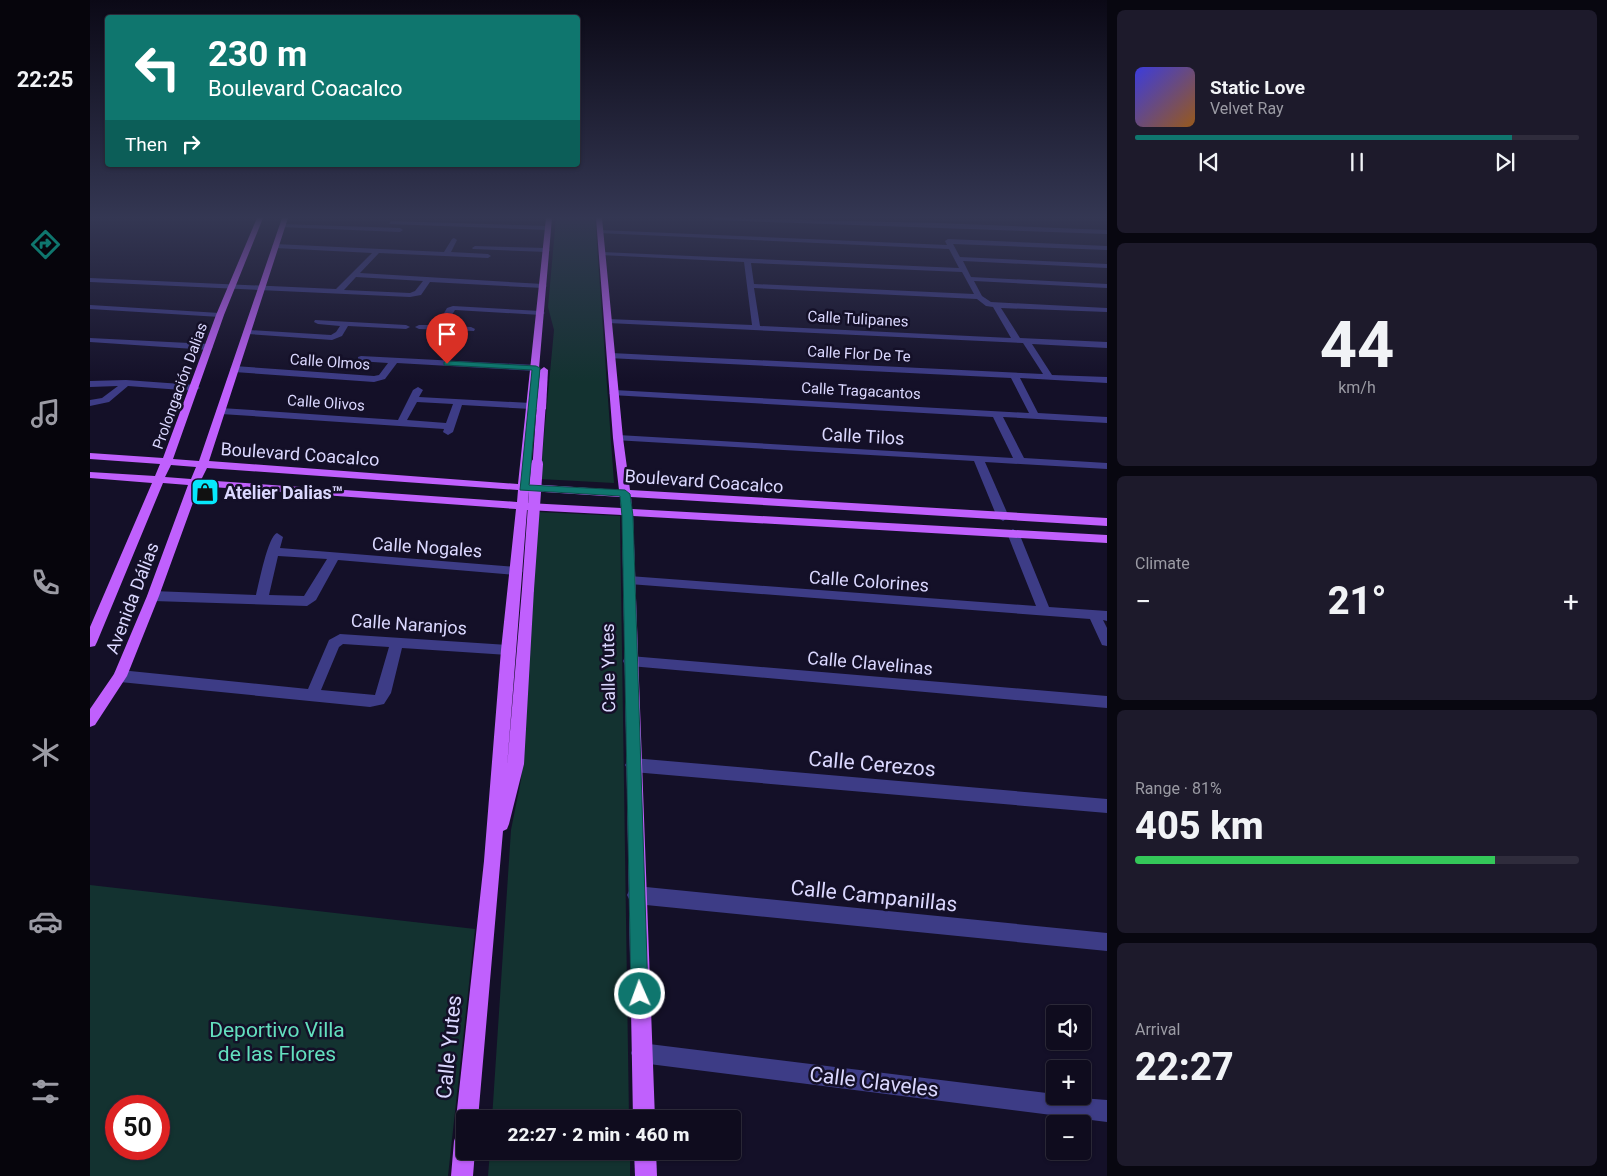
<!DOCTYPE html>
<html lang="en">
<head>
<meta charset="utf-8">
<style>
	:root { --surface:#0f0c1e; --page:#1d1a2b; --text:#f1f3f6; --muted:#9b9ba4; --line:#2f2c3c; --accent:#0f766e }
	body { margin:0; font-family:Roboto,sans-serif; background:var(--page); color:var(--text); height:100vh; display:flex; flex-direction:column; font-size:19px; white-space:nowrap }
	* { box-sizing:border-box; margin:0 }
	p { font-size:16px; color:var(--muted) }
	.icon { flex:none; width:28px; height:28px; fill:none; stroke:currentColor; stroke-width:2; stroke-linecap:round; stroke-linejoin:round }
	.map { position:relative; flex:1; overflow:hidden }
	.details { display:flex; flex-direction:column; gap:10px; padding:10px; background:#080710; width:500px }
	.details>* { flex:none }
	.top-card { position:absolute; left:15px; top:15px; width:475px; height:152px; border-radius:5px; box-shadow:0 1px 4px #0004,0 0 0 1px var(--line); background:#0f766e; color:#fff; overflow:hidden }
	.buttons { position:absolute; left:956px; top:1005px; display:grid; gap:10px }
	.buttons a { display:grid; place-items:center; width:45px; height:45px; border-radius:5px; background:var(--surface); box-shadow:0 1px 4px #0004,0 0 0 1px var(--line); font-size:25px }
	.speed { position:absolute; left:15px; top:1095px; display:flex; gap:10px; font-size:25px; font-weight:700; text-align:center }
	.speed>* { display:grid; place-content:center; width:65px; height:65px; border-radius:50%; background:var(--surface); box-shadow:0 1px 4px #0004,0 0 0 1px var(--line); line-height:1 }
	.speed .limit { border:8px solid #d22; background:#fff; color:#111 }
	.pin { position:absolute; display:grid; place-items:center; width:42px; height:42px; color:#fff; margin:-51px -21px; border-radius:50% 50% 50% 0; rotate:-45deg; box-shadow:0 0 5px #0007 }
	.pin .icon { rotate:45deg }
	.me { position:absolute; width:55px; margin:-28px; rotate:358deg; stroke-linejoin:round; filter:drop-shadow(0 0 4px #0008) }
	.turn { display:flex; align-items:center; gap:18px; height:105px; padding:0 20px; font-size:22px }
	.turn .icon { width:65px; height:65px; stroke-width:2.5 }
	.turn b { display:block; font-size:35px; line-height:42px }
	.then { display:flex; align-items:center; height:48px; padding:0 20px; background:#0003; gap:10px; font-size:19px }
	.big { font-size:38px; font-weight:800; line-height:1.1 }
	.details .card { flex:1; display:flex; flex-direction:column; justify-content:center; gap:8px; min-width:0; padding:0 18px; border-radius:8px; background:var(--page) }
	.details .dial { align-items:center; gap:0 }
	.dial b { font-size:65px; line-height:1 }
	.song { display:flex; align-items:center; gap:15px }
	.cover { width:60px; height:60px; border-radius:8px; background:linear-gradient(135deg,hsl(240 70% 55%),hsl(30 70% 35%)) }
	.played { height:5px; border-radius:2px; background:linear-gradient(90deg,var(--accent) 85%,var(--line) 85%) }
	.keys { display:flex; justify-content:space-around; direction:ltr }
	.heat { display:flex; justify-content:space-between; align-items:center; font-size:28px; direction:ltr }
	.charge { height:8px; border-radius:4px; background:linear-gradient(90deg,#34c759 81%,var(--line) 0) }
	.trip { position:absolute; left:366px; top:1110px; width:285px; height:50px; border-radius:5px; background:var(--surface); box-shadow:0 1px 4px #0004,0 0 0 1px var(--line); font-weight:800; line-height:50px; text-align:center }
	main { display:flex; flex:1; min-height:0 }
	.tabs { display:flex; flex-direction:column; width:90px; justify-content:space-around; align-items:center; background:#06050c; color:var(--muted) }
	.tabs .icon { width:35px; height:35px }
	.tabs .on { color:var(--accent) }
	.tabs b { font-size:22px; color:var(--text) }
	.map>svg:first-child { display:block }
	.green { fill:#133230; fill-rule:evenodd }
	.lines { fill:none; stroke-linecap:round; stroke-linejoin:round }
	.minor { fill:#3d3c86; fill-rule:evenodd }
	.major { fill:#c060fd; fill-rule:evenodd }
	.major-bridge-far1 { stroke:#c060fd; stroke-width:9 }
	.major-bridge { stroke:#c060fd; stroke-width:12 }
	.route { fill:#0f766e; stroke:#0a4d48 }
	.labels { text-anchor:middle; dominant-baseline:central; stroke-width:5; stroke-linejoin:round; paint-order:stroke }
	.far-street-label { font-size:15px; fill:#dbd8ff; stroke:#141028 }
	.street-label { font-size:18px; fill:#dbd8ff; stroke:#141028 }
	.poi-label { font-size:18px; font-weight:bold; fill:#dbd8ff; stroke:#141028; text-anchor:start }
	.near-street-label { font-size:21px; fill:#dbd8ff; stroke:#141028 }
	.near-park-label { font-size:21px; fill:#63dfbe; stroke:#141028 }
</style>
</head>
<body>
<main>
<nav class="tabs">
<b>22:25</b>
<svg class="icon on" aria-label="directions" viewBox="0 0 24 24"><path d="M12 3l9 9-9 9-9-9zM9 14v-3h6M13 9l2 2-2 2"/></svg>
<svg class="icon" aria-label="music" viewBox="0 0 24 24"><path d="M9 18V5l10-2v13"/><circle cx="6" cy="18" r="3"/><circle cx="16" cy="16" r="3"/></svg>
<svg class="icon" aria-label="phone" viewBox="0 0 24 24"><path d="M5 4h4l2 5-3 2q2 4 5 5l2-3 5 2v4C11 20 4 13 5 4z"/></svg>
<svg class="icon" aria-label="climate" viewBox="0 0 24 24"><path d="M12 3v18M4 7l16 10M4 17L20 7"/></svg>
<svg class="icon" aria-label="car" viewBox="0 0 24 24"><path d="M5 17H2v-5l4-1 3-4h7l3 4 3 1v5h-3M9 17h6M6 11h13"/><circle cx="7" cy="17" r="2"/><circle cx="17" cy="17" r="2"/></svg>
<svg class="icon" aria-label="filters" viewBox="0 0 24 24"><path d="M4 7h16M4 17h16"/><circle cx="9" cy="7" r="2"/><circle cx="15" cy="17" r="2"/></svg>
</nav>
<div class="map">
<svg width="1017" height="1176" viewBox="0 0 1017 1176">
	<rect width="100%" height="100%" fill="#141028"/>
	<g class="green">
		<path d="M 466,218 L 505,218 L 524,483 L 450,479 L 464,330 L 458,307 Z"/>
		<path d="M 448,512 L 530,516 L 539,1119 L 402,1119 L 421,830 L 431,780 Z"/>
		<path d="M 0,885 L 385,929 L 358,1176 L 0,1176 ZM 69,1106 L 69,1149 L 26,1149 L 26,1106 Z"/>
		<path d="M 400,1151 L 540,1151 L 540,1176 L 398,1176 Z"/>
	</g>
	<g class="lines">
		<g class="minor">
			<path d="M 623,218 L 848,223 L 1017,230 L 1017,234 L 626,220 Z"/>
			<path d="M 301,221 L 458,226 L 461,228 L 458,230 L 299,224 Z"/>
			<path d="M 192,224 L 310,228 L 313,230 L 310,232 L 190,227 Z"/>
			<path d="M 510,230 L 857,245 L 855,241 L 858,239 L 1017,246 L 1017,250 L 863,244 L 870,257 L 1017,264 L 1017,268 L 873,261 L 881,277 L 1017,284 L 1017,288 L 884,281 L 892,296 L 901,302 L 1017,308 L 1017,312 L 911,308 L 930,338 L 1017,342 L 1017,348 L 942,344 L 962,375 L 1017,377 L 1017,383 L 930,378 L 948,413 L 1017,417 L 1017,423 L 913,417 L 934,458 L 1017,463 L 1017,469 L 895,462 L 919,517 L 913,521 L 907,517 L 884,461 L 524,440 L 524,436 L 528,435 L 923,458 L 903,417 L 521,395 L 519,393 L 524,390 L 939,413 L 921,378 L 518,358 L 517,356 L 521,353 L 953,374 L 933,343 L 518,323 L 514,321 L 518,319 L 662,325 L 654,262 L 510,255 L 510,253 L 512,252 L 869,268 L 859,249 L 508,233 L 508,231 ZM 661,263 L 872,272 L 884,294 L 664,284 ZM 664,288 L 887,299 L 896,306 L 903,307 L 921,338 L 670,326 Z"/>
			<path d="M 364,238 L 367,240 L 361,252 L 398,254 L 401,256 L 398,258 L 289,253 L 270,273 L 453,284 L 457,286 L 453,288 L 340,282 L 331,295 L 320,297 L 0,282 L 0,278 L 246,289 L 282,253 L 185,248 L 182,246 L 185,244 L 354,252 L 362,239 ZM 266,277 L 333,281 L 325,291 L 320,293 L 254,290 Z"/>
			<path d="M 385,246 L 457,248 L 460,250 L 457,252 L 383,249 L 382,248 Z"/>
			<path d="M 0,305 L 130,313 L 134,315 L 130,317 L 0,309 Z"/>
			<path d="M 363,306 L 451,311 L 455,313 L 451,315 L 365,310 L 355,326 L 381,327 L 385,329 L 384,331 L 329,329 L 325,327 L 329,325 L 347,325 L 357,308 Z"/>
			<path d="M 225,320 L 316,325 L 320,327 L 316,329 L 258,326 L 252,336 L 242,340 L 158,334 L 154,332 L 158,330 L 241,335 L 246,332 L 250,326 L 228,324 L 224,322 Z"/>
			<path d="M 0,338 L 119,344 L 123,347 L 119,350 L 0,342 Z"/>
			<path d="M 271,356 L 446,365 L 450,368 L 446,371 L 307,363 L 295,379 L 284,382 L 144,372 L 140,369 L 144,366 L 284,376 L 289,375 L 298,363 L 268,361 L 268,357 Z"/>
			<path d="M 36,380 L 105,385 L 110,388 L 105,391 L 38,386 L 19,402 L 0,406 L 0,400 L 12,398 L 28,386 L 0,387 L 0,381 Z"/>
			<path d="M 328,387 L 333,390 L 329,397 L 441,403 L 446,406 L 441,409 L 372,405 L 363,432 L 358,435 L 353,432 L 354,429 L 131,414 L 126,411 L 131,408 L 308,420 L 323,390 ZM 327,402 L 363,404 L 356,423 L 317,420 Z"/>
			<path d="M 923,529 L 929,533 L 959,607 L 1017,611 L 1017,621 L 1013,620 L 1017,628 L 1017,646 L 1012,645 L 1000,619 L 539,584 L 533,580 L 539,576 L 946,606 L 917,533 Z"/>
			<path d="M 187,533 L 193,537 L 190,548 L 427,567 L 433,571 L 427,575 L 248,560 L 226,600 L 217,606 L 63,601 L 57,596 L 63,591 L 166,595 C 169,583 178,536 187,533 ZM 188,556 L 237,559 L 214,596 L 179,595 Z"/>
			<path d="M 250,634 L 418,645 L 423,646 L 425,650 L 423,654 L 418,655 L 312,648 L 301,693 L 294,704 L 280,707 L 30,682 L 25,680 L 23,676 L 25,672 L 30,670 L 218,689 L 239,640 ZM 253,644 L 299,647 L 285,695 L 231,690 L 249,647 Z"/>
			<path d="M 540,656 L 1017,696 L 1017,708 L 540,666 L 535,665 L 533,661 L 535,657 Z"/>
			<path d="M 543,758 L 1017,799 L 1017,813 L 543,772 L 538,770 L 535,765 L 538,760 Z"/>
			<path d="M 546,886 L 1017,933 L 1017,951 L 546,904 L 540,901 L 537,895 L 540,889 Z"/>
			<path d="M 551,1043 L 965,1094 L 965,1096 L 1017,1100 L 1017,1122 L 551,1063 L 544,1060 L 541,1053 L 544,1046 Z"/>
		</g>
		<g class="major">
			<path d="M 167,218 L 173,218 L 134,315 L 83,459 L 109,461 L 192,218 L 198,218 L 119,461 L 428,484 L 456,218 L 462,218 L 439,484 L 529,490 L 523,438 L 506,218 L 512,218 L 533,438 L 540,490 L 1017,518 L 1017,526 L 541,497 L 542,509 L 1017,535 L 1017,543 L 543,516 L 565,1119 L 543,1119 L 532,515 L 437,510 L 417,767 L 432,589 L 438,585 L 444,589 L 434,764 L 419,824 L 417,829 L 413,831 L 388,1119 L 375,1119 L 375,1129 L 369,1127 L 366,1119 L 394,861 L 411,650 L 426,509 L 109,486 L 69,596 L 37,676 L 5,725 L 0,727 L 0,709 L 24,674 L 57,596 L 98,485 L 73,483 L 7,642 L 5,646 L 0,647 L 0,627 L 62,483 L 0,478 L 0,472 L 65,476 L 70,464 L 0,459 L 0,453 L 73,458 L 126,315 ZM 81,465 L 106,467 L 101,479 L 75,477 ZM 117,468 L 428,490 L 427,502 L 111,480 ZM 439,491 L 530,497 L 531,508 L 438,503 Z"/>
			<path d="M 454,367 L 458,370 L 456,409 L 451,412 L 446,409 L 450,370 Z"/>
			<path d="M 375,1130 L 375,1151 L 385,1151 L 383,1176 L 361,1176 L 364,1141 L 367,1133 Z"/>
			<path d="M 544,1151 L 566,1151 L 567,1176 L 545,1176 Z"/>
		</g>
		<path class="major-bridge-far1" d="M 447,465 L 451,409"/>
		<path class="major-bridge" d="M 438,589 L 447,464"/>
	</g>
	<linearGradient id="sky" x2="0" y2="1"><stop stop-color="#0b0916"/><stop offset="0.57" stop-color="#343753"/><stop offset="1" stop-color="#343753" stop-opacity="0"/></linearGradient>
	<rect width="1017" height="382" fill="url(#sky)"/>
	<path class="route" d="M 357,361 L 446,366 L 450,368 L 439,485 L 535,490 L 540,494 L 543,516 L 558,994 L 556,1000 L 550,1002 L 543,1000 L 541,994 L 532,516 L 530,496 L 430,490 L 442,370 L 354,365 L 354,362 Z"/>
	<defs>
		<symbol id="shop-square" viewBox="-11 -11 22 22"><rect x="-9" y="-9" width="18" height="18" rx="4" fill="#06e8fc" stroke="#141028"/><path d="M-5-2.5h2.3a2.7 3.5 0 0 1 5.4 0H5L5.5 6h-11ZM-1.5-2.5h3a1.5 2.3 0 0 0-3 0Z" fill="#111"/></symbol>
	</defs>
	<g fill-rule="evenodd">
		<use href="#shop-square" x="99" y="476" width="32" height="32"/>
	</g>
	<g class="labels">
		<g class="far-street-label">
			<text transform="translate(768 319) rotate(3)">Calle Tulipanes</text>
			<text transform="translate(769 354) rotate(3)">Calle Flor De Te</text>
			<text transform="translate(240 362) rotate(4)">Calle Olmos</text>
			<text transform="translate(90 386) rotate(-70)">Prolongación Dalias</text>
			<text transform="translate(771 391) rotate(3)">Calle Tragacantos</text>
			<text transform="translate(236 403) rotate(4)">Calle Olivos</text>
		</g>
		<g class="street-label">
			<text transform="translate(773 436) rotate(3)">Calle Tilos</text>
			<text transform="translate(210 454) rotate(4)">Boulevard Coacalco</text>
			<text transform="translate(614 481) rotate(4)">Boulevard Coacalco</text>
			<text transform="translate(337 547) rotate(4)">Calle Nogales</text>
			<text transform="translate(779 581) rotate(4)">Calle Colorines</text>
			<text transform="translate(42 598) rotate(-69)">Avenida Dálias</text>
			<text transform="translate(319 624) rotate(4)">Calle Naranjos</text>
			<text transform="translate(780 663) rotate(5)">Calle Clavelinas</text>
			<text transform="translate(518 668) rotate(-91)">Calle Yutes</text>
		</g>
		<g class="poi-label">
			<text x="134" y="492">Atelier Dalias™</text>
		</g>
		<g class="near-street-label">
			<text transform="translate(782 764) rotate(5)">Calle Cerezos</text>
			<text transform="translate(784 896) rotate(6)">Calle Campanillas</text>
			<text transform="translate(359 1047) rotate(-84)">Calle Yutes</text>
			<text transform="translate(784 1082) rotate(7)">Calle Claveles</text>
		</g>
		<g class="near-park-label">
			<text x="187" y="1030">Deportivo Villa<tspan x="187" dy="24">de las Flores</tspan></text>
		</g>
	</g>
</svg>
<div class="buttons">
<a><svg class="icon" aria-label="sound" viewBox="0 0 24 24"><path d="M4 9h4l5-4v14l-5-4H4zM17 9q2 3 0 6"/></svg></a>
<a>+</a>
<a>−</a>
</div>
<div class="speed"><div class="limit">50</div></div>
<div class="pin" style="left:357px;top:364px;background:#d93025"><svg class="icon" aria-label="arrive" viewBox="0 0 24 24"><path d="M6 21V4h12l-3 4 3 4H6"/></svg></div>
<svg class="me" style="left:550px;top:994px" viewBox="-20 -20 40 40"><circle r="17" fill="#0f766e" stroke="#fff" stroke-width="3"/><path d="M0-11L8 9 0 5-8 9z" fill="#fff"/></svg>
<div class="trip">22:27 · 2 min · 460 m</div>
<div class="top-card">
<div class="turn"><svg class="icon" aria-label="left" viewBox="0 0 24 24"><path d="M17 20v-9H6M10 6l-5 5 5 5"/></svg><div><b>230 m</b>Boulevard Coacalco</div></div>
<div class="then">Then<svg class="icon" aria-label="right" viewBox="0 0 24 24"><path d="M7 20v-9h11M14 6l5 5-5 5"/></svg></div>
</div>
</div>
<section class="details">
<div class="card">
<div class="song"><i class="cover"></i><div><b>Static Love</b><p>Velvet Ray</p></div></div>
<div class="played"></div>
<div class="keys"><svg class="icon" aria-label="previous" viewBox="0 0 24 24"><path d="M18 5L8 12l10 7zM5 5v14"/></svg><svg class="icon" aria-label="pause" viewBox="0 0 24 24"><path d="M8 5v14M16 5v14"/></svg><svg class="icon" aria-label="next" viewBox="0 0 24 24"><path d="M6 5l10 7-10 7zM19 5v14"/></svg></div>
</div>
<div class="card dial"><b>44</b><p>km/h</p></div>
<div class="card"><p>Climate</p>
<div class="heat"><a>−</a><b class="big">21°</b><a>+</a></div>
</div>
<div class="card"><p>Range · 81%</p><b class="big">405 km</b><div class="charge"></div></div>
<div class="card"><p>Arrival</p><b class="big">22:27</b></div>
</section>
</main>
</body>
</html>
